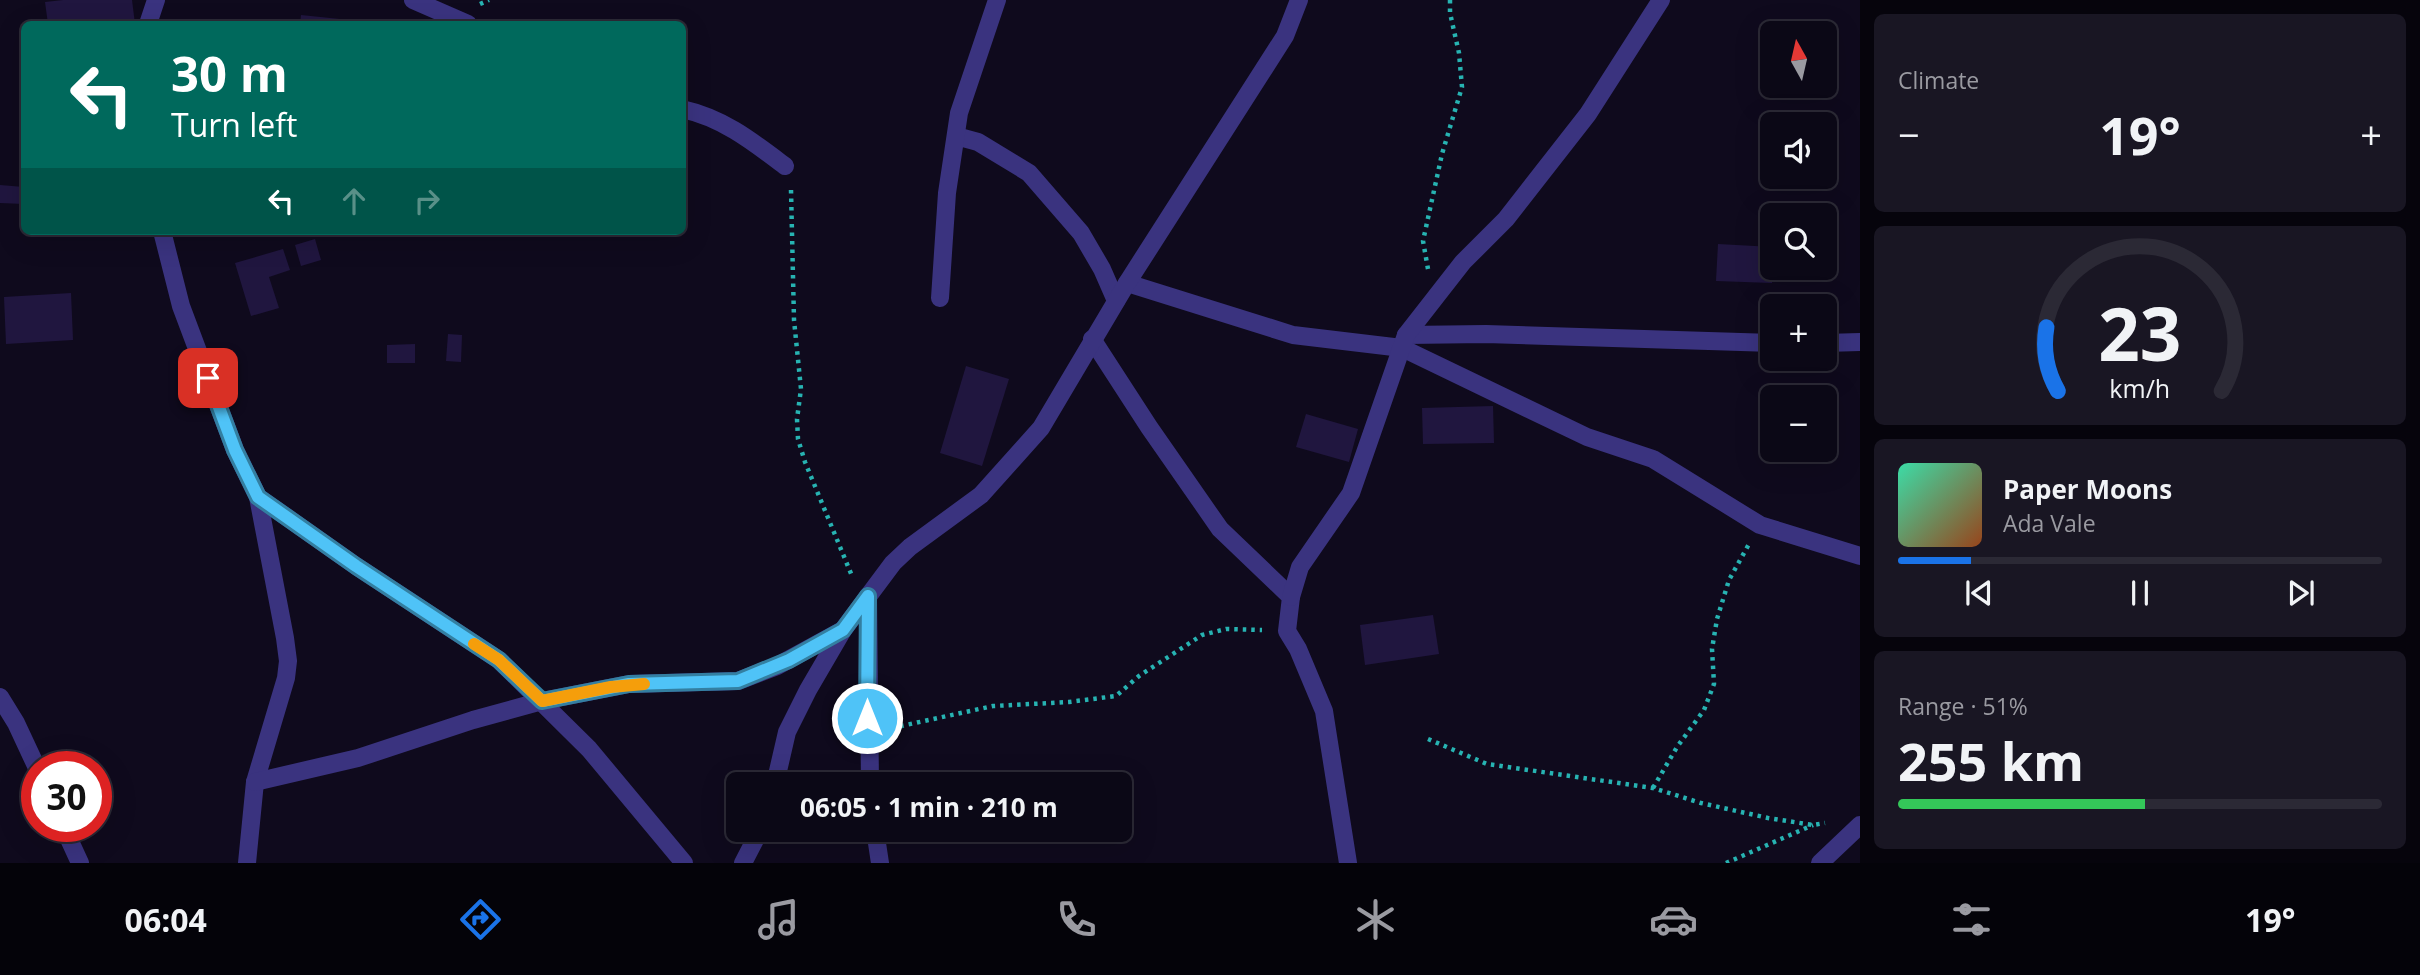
<!DOCTYPE html>
<html lang="en">
<head>
<meta charset="utf-8">
<style>
	:root { --surface:#0b0816; --page:#191623; --text:#f1f3f6; --muted:#9a9aa1; --line:#2b2935; --accent:#1a73e8 }
	body { margin:0; font-family:"Open Sans",sans-serif; background:var(--page); color:var(--text); height:100vh; display:flex; flex-direction:column; font-size:26px; white-space:nowrap }
	* { box-sizing:border-box; margin:0 }
	p { font-size:23px; color:var(--muted) }
	.icon { flex:none; width:38px; height:38px; fill:none; stroke:currentColor; stroke-width:2; stroke-linecap:round; stroke-linejoin:round }
	.map { position:relative; flex:1; overflow:hidden }
	.panel { display:flex; flex-direction:column; gap:14px; padding:14px; background:#06040c; width:560px }
	.panel>* { flex:none }
	.guide { position:absolute; left:21px; top:21px; width:665px; height:214px; border-radius:10px; box-shadow:0 7px 28px #0002,0 0 0 2px var(--line); background:#00695c; color:#fff; overflow:hidden }
	.needle { width:46px; rotate:352deg }
	.tools { position:absolute; left:1760px; top:21px; display:grid; gap:14px }
	.tools a { display:grid; place-items:center; width:77px; height:77px; border-radius:10px; background:var(--surface); box-shadow:0 7px 28px #0002,0 0 0 2px var(--line); font-size:35px }
	.speed { position:absolute; left:21px; top:751px; display:flex; gap:14px; font-size:35px; font-weight:700; text-align:center }
	.speed>* { display:grid; place-content:center; width:91px; height:91px; border-radius:50%; background:var(--surface); box-shadow:0 7px 28px #0002,0 0 0 2px var(--line); line-height:1 }
	.speed .limit { border:10px solid #d22; background:#fff; color:#111 }
	.pin { position:absolute; display:grid; place-items:center; width:60px; height:60px; color:#fff; margin:-30px; border-radius:14px; box-shadow:0 4px 10px #0006 }
	.me { position:absolute; width:77px; margin:-38px; rotate:0deg; stroke-linejoin:round; filter:drop-shadow(0 0 5px #0008) }
	.turn { display:flex; align-items:center; gap:24px; height:147px; padding:0 35px; font-size:32px }
	.turn .icon { width:91px; height:91px; stroke-width:2.5 }
	.turn b { display:block; font-size:49px; line-height:60px }
	.lanes { display:flex; align-items:center; height:66px; padding:0 35px; background:#0003; justify-content:center; gap:35px; direction:ltr }
	.lanes .off { opacity:.35 }
	.big { font-size:52px; font-weight:700; line-height:1.1 }
	.panel .tile { flex:1; display:flex; flex-direction:column; justify-content:center; gap:10px; min-width:0; padding:0 24px; border-radius:10px; background:var(--page) }
	.panel .dial { align-items:center; gap:0 }
	.dial svg { height:182px; overflow:visible; fill:none; stroke:var(--line); stroke-width:7; stroke-linecap:round; text-anchor:middle }
	.dial text { fill:var(--text); stroke:none }
	.song { display:flex; align-items:center; gap:21px }
	.cover { width:84px; height:84px; border-radius:10px; background:linear-gradient(135deg,hsl(160 70% 55%),hsl(20 70% 35%)) }
	.played { height:7px; border-radius:4px; background:linear-gradient(90deg,var(--accent) 15%,var(--line) 15%) }
	.keys { display:flex; justify-content:space-around; direction:ltr }
	.heat { display:flex; justify-content:space-between; align-items:center; font-size:38px; direction:ltr }
	.charge { height:10px; border-radius:5px; background:linear-gradient(90deg,#34c759 51%,var(--line) 0) }
	.trip { position:absolute; left:726px; top:772px; width:406px; height:70px; border-radius:10px; background:var(--surface); box-shadow:0 7px 28px #0002,0 0 0 2px var(--line); font-weight:700; line-height:70px; text-align:center }
	.menu { display:flex; height:112px; justify-content:space-around; align-items:center; background:#040309; color:var(--muted) }
	.menu .icon { width:49px; height:49px }
	.menu .selected { color:var(--accent) }
	.menu b { font-size:32px; color:var(--text) }
	main { display:flex; flex:1; min-height:0 }
	.map>svg:first-child { display:block }
	.building { fill:#20163f }
	.lines { fill:none; stroke-linecap:round; stroke-linejoin:round }
	.path { stroke:#27b3b2; stroke-width:4.5; stroke-dasharray:3.5 5; stroke-linecap:butt }
	.minor { stroke:#3a337f; stroke-width:18 }
	.route-casing { stroke:#337fa1; stroke-width:18 }
	.route { stroke:#4fc3f7; stroke-width:12 }
	.slow { stroke:#f59e0b; stroke-width:12 }
</style>
</head>
<body>
<main>
<div class="map">
<svg width="1860" height="863" viewBox="0 0 1860 863">
	<rect width="100%" height="100%" fill="#0f0a1d"/>
	<g class="building">
		<path d="M 63,0 L 132,0 L 135,24 L 48,24 L 45,2 Z"/>
		<path d="M 301,15 L 340,19 L 339,24 L 300,24 Z"/>
		<path d="M 0,185 L 24,187 L 24,204 L 0,203 Z"/>
		<path d="M 315,239 L 321,260 L 301,266 L 295,245 Z"/>
		<path d="M 1718,244 L 1773,247 L 1772,283 L 1716,281 Z"/>
		<path d="M 283,249 L 290,270 L 269,277 L 279,308 L 251,316 L 235,263 Z"/>
		<path d="M 71,293 L 73,340 L 6,344 L 4,297 Z"/>
		<path d="M 448,334 L 462,335 L 461,362 L 446,361 Z"/>
		<path d="M 415,344 L 415,363 L 387,363 L 387,345 Z"/>
		<path d="M 966,366 L 1009,379 L 982,466 L 940,453 Z"/>
		<path d="M 1493,406 L 1494,443 L 1423,444 L 1422,408 Z"/>
		<path d="M 1306,414 L 1358,429 L 1349,462 L 1296,447 Z"/>
		<path d="M 1433,615 L 1439,654 L 1365,665 L 1360,625 Z"/>
	</g>
	<g class="lines">
		<g class="path">
			<path d="M 480,4 L 489,0"/>
			<path d="M 791,190 L 794,320 L 801,389 L 797,419 L 798,439 L 805,462 L 852,576"/>
			<path d="M 1428,269 L 1423,241 L 1442,154 L 1462,87 L 1459,53 L 1450,13 L 1450,0"/>
			<path d="M 892,728 L 993,706 L 1069,702 L 1116,696 L 1139,676 L 1202,635 L 1226,629 L 1262,630"/>
			<path d="M 1428,739 L 1487,764 L 1653,788 L 1701,803 L 1768,818 L 1813,825 L 1825,823"/>
			<path d="M 1653,788 L 1677,747 L 1704,710 L 1714,684 L 1712,649 L 1717,619 L 1729,580 L 1749,544"/>
			<path d="M 1726,863 L 1813,825"/>
		</g>
		<g class="minor">
			<path d="M 413,0 L 468,24"/>
			<path d="M 148,24 L 156,0"/>
			<path d="M 682,109 C 723,118 752,141 785,166"/>
			<path d="M 956,136 L 978,142 L 1029,173 L 1081,233 L 1102,269 L 1116,301"/>
			<path d="M 162,231 L 181,306 L 235,450 L 258,497 L 285,638 L 288,661 L 286,678 L 255,782 L 247,863"/>
			<path d="M 1127,283 L 1293,335 L 1402,348 L 1587,437 L 1653,459 L 1760,525 L 1860,556"/>
			<path d="M 940,298 L 947,193 L 959,113 L 997,0"/>
			<path d="M 1406,335 L 1486,334 L 1773,343"/>
			<path d="M 1092,339 L 1149,427 L 1220,529 L 1291,597 L 1287,631 L 1298,649 L 1324,711 L 1348,863"/>
			<path d="M 1825,343 L 1860,342"/>
			<path d="M 258,497 L 356,566 L 499,660 L 589,749 L 684,863"/>
			<path d="M 868,596 L 870,784"/>
			<path d="M 1291,597 L 1300,567 L 1351,493 L 1406,335 L 1463,262 L 1506,219 L 1588,114 L 1661,0"/>
			<path d="M 0,697 L 16,723 L 37,768"/>
			<path d="M 255,782 L 358,758 L 473,720 L 542,701 L 629,684 L 738,681 L 777,666 L 843,630"/>
			<path d="M 775,784 L 787,732 L 808,690 L 843,630 L 893,563 L 910,547 L 981,495 L 1041,428 L 1127,283 L 1285,36 L 1299,0"/>
			<path d="M 63,826 L 80,863"/>
			<path d="M 875,830 L 880,863"/>
			<path d="M 743,863 L 760,830"/>
			<path d="M 1820,863 L 1860,825"/>
		</g>
	</g>
	<g class="lines">
		<defs>
			<path id="route" d="M 208,378 L 235,450 L 258,497 L 356,566 L 499,660 L 542,701 L 629,684 L 738,681 L 789,660 L 843,630 L 868,596 L 867,718"/>
		</defs>
		<use href="#route" class="route-casing"/>
		<use href="#route" class="route"/>
		<path class="slow" d="M 474,644 L 499,660 L 542,701 L 611,687 L 644,684"/>
	</g>
</svg>
<div class="tools">
<a><svg class="needle" viewBox="-14 -14 28 28"><path d="M0-13l5 13h-10z" fill="#e53935"/><path d="M0 13l5-13h-10z" fill="#9a9aa1"/></svg></a>
<a><svg class="icon" aria-label="sound" viewBox="0 0 24 24"><path d="M4 9h4l5-4v14l-5-4H4zM17 9q2 3 0 6"/></svg></a>
<a><svg class="icon" aria-label="search" viewBox="0 0 24 24"><circle cx="10" cy="10" r="6"/><path d="M15 15l6 6"/></svg></a>
<a>+</a>
<a>−</a>
</div>
<div class="speed"><div class="limit">30</div></div>
<div class="pin" style="left:208px;top:378px;background:#d93025"><svg class="icon" aria-label="arrive" viewBox="0 0 24 24"><path d="M6 21V4h12l-3 4 3 4H6"/></svg></div>
<svg class="me" style="left:867px;top:718px" viewBox="-20 -20 40 40"><circle r="17" fill="#4fc3f7" stroke="#fff" stroke-width="3"/><path d="M0-11L8 9 0 5-8 9z" fill="#fff"/></svg>
<div class="trip">06:05 · 1 min · 210 m</div>
<div class="guide">
<div class="turn"><svg class="icon" aria-label="left" viewBox="0 0 24 24"><path d="M17 20v-9H6M10 6l-5 5 5 5"/></svg><div><b>30 m</b>Turn left</div></div>
<div class="lanes"><svg class="icon" aria-label="left" viewBox="0 0 24 24"><path d="M17 20v-9H6M10 6l-5 5 5 5"/></svg><svg class="icon off" aria-label="ahead" viewBox="0 0 24 24"><path d="M12 20V5M6 11l6-6 6 6"/></svg><svg class="icon off" aria-label="right" viewBox="0 0 24 24"><path d="M7 20v-9h11M14 6l5 5-5 5"/></svg></div>
</div>
</div>
<section class="panel">
<div class="tile"><p>Climate</p>
<div class="heat"><a>−</a><b class="big">19°</b><a>+</a></div>
</div>
<div class="tile dial"><svg viewBox="0 0 100 80">
<path d="M14 69A42 42 0 1 1 86 69"/>
<path d="M14 69A42 42 0 0 1 9 41" stroke="#1a73e8"/>
<text x="50" y="56" font-size="32" font-weight="700">23</text>
<text x="50" y="72" font-size="11">km/h</text>
</svg></div>
<div class="tile">
<div class="song"><i class="cover"></i><div><b>Paper Moons</b><p>Ada Vale</p></div></div>
<div class="played"></div>
<div class="keys"><svg class="icon" aria-label="previous" viewBox="0 0 24 24"><path d="M18 5L8 12l10 7zM5 5v14"/></svg><svg class="icon" aria-label="pause" viewBox="0 0 24 24"><path d="M8 5v14M16 5v14"/></svg><svg class="icon" aria-label="next" viewBox="0 0 24 24"><path d="M6 5l10 7-10 7zM19 5v14"/></svg></div>
</div>
<div class="tile"><p>Range · 51%</p><b class="big">255 km</b><div class="charge"></div></div>
</section>
</main>
<nav class="menu">
<b>06:04</b>
<svg class="icon selected" aria-label="directions" viewBox="0 0 24 24"><path d="M12 3l9 9-9 9-9-9zM9 14v-3h6M13 9l2 2-2 2"/></svg>
<svg class="icon" aria-label="music" viewBox="0 0 24 24"><path d="M9 18V5l10-2v13"/><circle cx="6" cy="18" r="3"/><circle cx="16" cy="16" r="3"/></svg>
<svg class="icon" aria-label="phone" viewBox="0 0 24 24"><path d="M5 4h4l2 5-3 2q2 4 5 5l2-3 5 2v4C11 20 4 13 5 4z"/></svg>
<svg class="icon" aria-label="climate" viewBox="0 0 24 24"><path d="M12 3v18M4 7l16 10M4 17L20 7"/></svg>
<svg class="icon" aria-label="car" viewBox="0 0 24 24"><path d="M5 17H2v-5l4-1 3-4h7l3 4 3 1v5h-3M9 17h6M6 11h13"/><circle cx="7" cy="17" r="2"/><circle cx="17" cy="17" r="2"/></svg>
<svg class="icon" aria-label="filters" viewBox="0 0 24 24"><path d="M4 7h16M4 17h16"/><circle cx="9" cy="7" r="2"/><circle cx="15" cy="17" r="2"/></svg>
<b>19°</b>
</nav>
</body>
</html>
